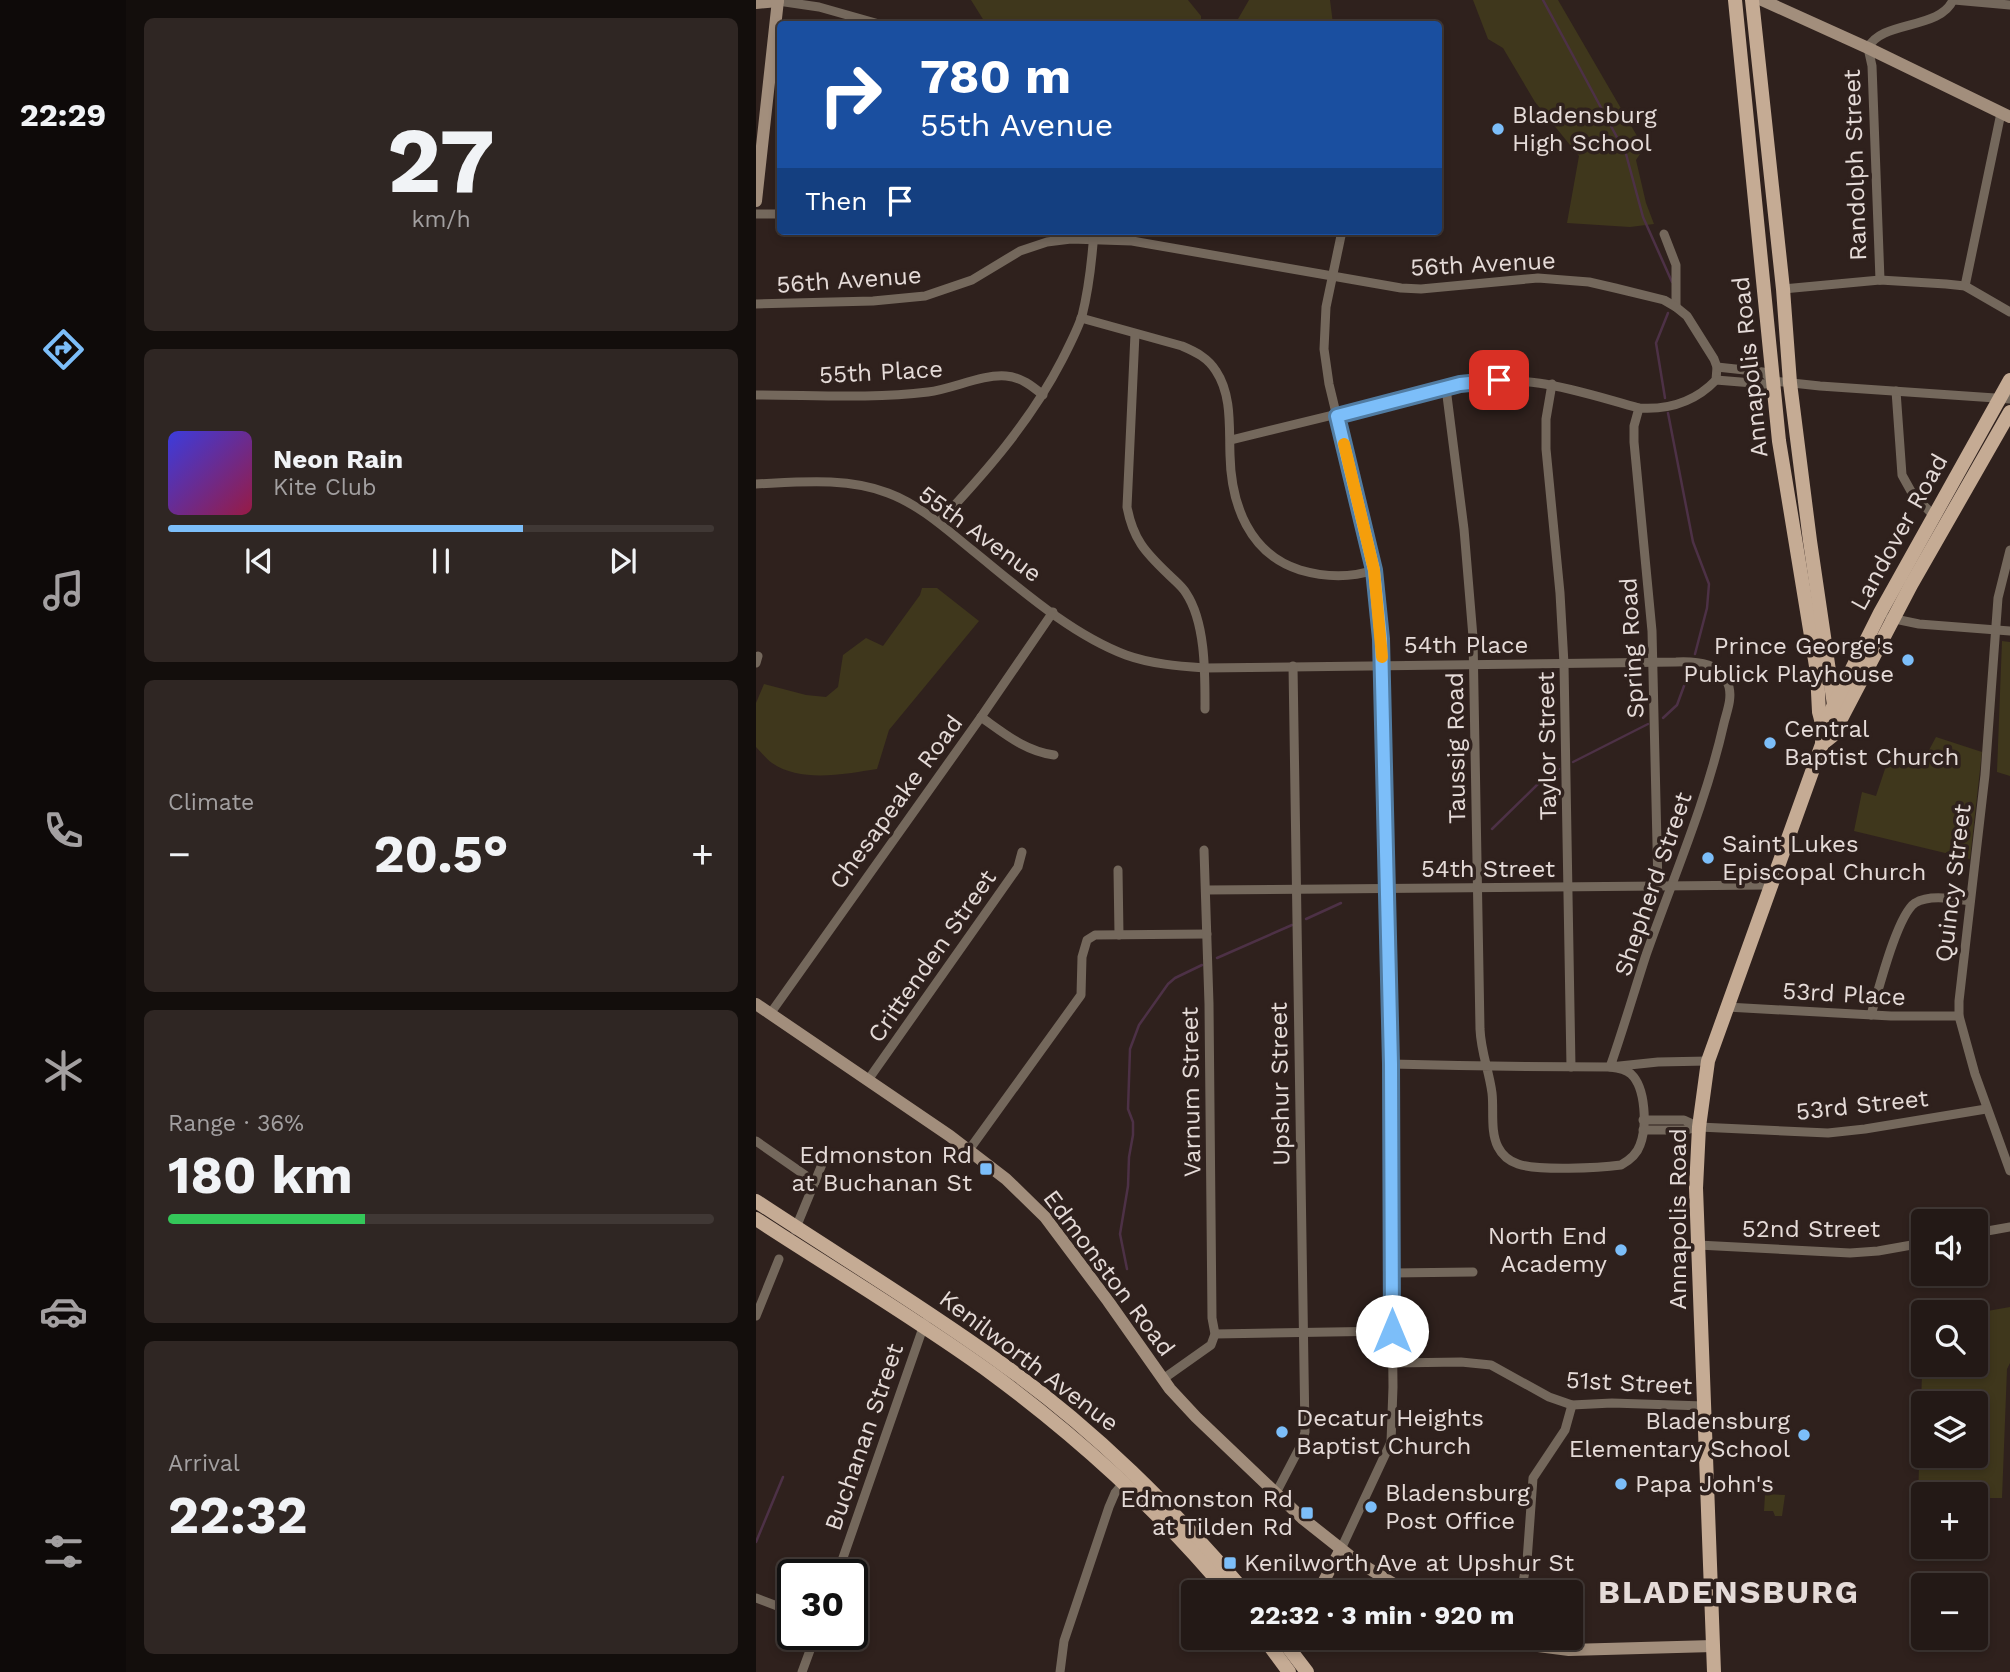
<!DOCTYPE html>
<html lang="en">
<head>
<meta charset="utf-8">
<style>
	:root { --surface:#231916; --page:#2f2623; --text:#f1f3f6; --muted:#a3a0a1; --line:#403835; --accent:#7cbef9 }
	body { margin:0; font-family:"Work Sans",sans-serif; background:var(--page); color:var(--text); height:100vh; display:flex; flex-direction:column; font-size:26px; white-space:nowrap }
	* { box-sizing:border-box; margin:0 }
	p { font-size:23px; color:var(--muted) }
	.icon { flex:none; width:38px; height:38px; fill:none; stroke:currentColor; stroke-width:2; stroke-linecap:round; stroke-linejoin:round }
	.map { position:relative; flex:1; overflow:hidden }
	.drawer { display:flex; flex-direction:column; gap:18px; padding:18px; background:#130e0c; width:630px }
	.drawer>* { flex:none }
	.guide { position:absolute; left:21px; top:21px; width:665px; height:214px; border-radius:7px; box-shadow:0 4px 10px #0003,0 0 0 2px var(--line); background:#1a4fa0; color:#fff; overflow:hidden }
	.tools { position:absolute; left:1155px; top:1209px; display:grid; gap:14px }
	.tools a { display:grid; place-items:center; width:77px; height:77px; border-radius:7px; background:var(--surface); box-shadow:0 4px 10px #0003,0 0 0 2px var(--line); font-size:35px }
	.speed { position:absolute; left:21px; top:1559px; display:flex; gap:14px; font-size:35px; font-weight:700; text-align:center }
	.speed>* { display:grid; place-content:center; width:91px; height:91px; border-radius:50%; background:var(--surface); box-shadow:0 4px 10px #0003,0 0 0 2px var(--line); line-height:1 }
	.speed .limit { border:4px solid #111; border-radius:10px; background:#fff; color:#111 }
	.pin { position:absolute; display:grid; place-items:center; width:60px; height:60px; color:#fff; margin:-30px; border-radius:14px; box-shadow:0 4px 10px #0006 }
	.me { position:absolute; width:77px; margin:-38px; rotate:0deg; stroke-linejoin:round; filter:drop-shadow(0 0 5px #0008) }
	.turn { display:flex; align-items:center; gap:24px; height:147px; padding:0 28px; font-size:32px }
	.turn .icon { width:91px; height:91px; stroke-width:2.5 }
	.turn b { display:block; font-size:49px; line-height:60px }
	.then { display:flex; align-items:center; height:66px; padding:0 28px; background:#0003; gap:14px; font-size:26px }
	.big { font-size:52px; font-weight:700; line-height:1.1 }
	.drawer .tile { flex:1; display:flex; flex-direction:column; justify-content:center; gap:10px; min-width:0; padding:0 24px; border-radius:10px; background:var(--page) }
	.drawer .dial { align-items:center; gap:0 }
	.dial b { font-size:91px; line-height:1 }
	.song { display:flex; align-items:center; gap:21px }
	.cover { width:84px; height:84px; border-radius:10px; background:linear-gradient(135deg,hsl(240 70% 55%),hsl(340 70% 35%)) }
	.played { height:7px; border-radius:4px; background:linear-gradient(90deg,var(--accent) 65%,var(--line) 65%) }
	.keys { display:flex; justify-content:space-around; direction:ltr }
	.heat { display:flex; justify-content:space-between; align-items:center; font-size:38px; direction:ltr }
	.charge { height:10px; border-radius:5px; background:linear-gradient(90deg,#34c759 36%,var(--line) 0) }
	.trip { position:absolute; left:425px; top:1580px; width:402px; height:70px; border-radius:7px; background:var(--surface); box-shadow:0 4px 10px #0003,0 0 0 2px var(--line); font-weight:700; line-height:70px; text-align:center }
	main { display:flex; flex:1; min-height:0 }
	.tab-bar { display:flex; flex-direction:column; width:126px; justify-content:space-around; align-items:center; background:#0e0a09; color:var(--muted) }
	.tab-bar .icon { width:49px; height:49px }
	.tab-bar .selected { color:var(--accent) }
	.tab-bar b { font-size:32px; color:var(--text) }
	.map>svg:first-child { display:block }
	.green { fill:#3f371c; fill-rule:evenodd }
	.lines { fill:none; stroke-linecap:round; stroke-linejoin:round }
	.stream { stroke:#4d3146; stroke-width:2.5 }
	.street { stroke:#74685c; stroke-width:9 }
	.secondary { stroke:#a28e7c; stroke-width:12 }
	.primary { stroke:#c5ab94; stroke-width:14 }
	.route-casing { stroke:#517ca2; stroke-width:18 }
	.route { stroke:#7cbef9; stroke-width:12 }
	.slow { stroke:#f59e0b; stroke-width:12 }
	.poi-dot { fill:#7cbef9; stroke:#2f211d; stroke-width:2.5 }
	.labels { text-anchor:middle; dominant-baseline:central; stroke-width:7; stroke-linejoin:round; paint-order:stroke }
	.poi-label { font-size:24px; fill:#e5dbd8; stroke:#2f211d; text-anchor:start }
	.street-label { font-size:24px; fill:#e5dbd8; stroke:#2f211d }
	.district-label { font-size:32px; font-weight:bold; letter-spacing:2px; fill:#e5dbd8; stroke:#2f211d }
</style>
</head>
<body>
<main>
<nav class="tab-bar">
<b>22:29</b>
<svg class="icon selected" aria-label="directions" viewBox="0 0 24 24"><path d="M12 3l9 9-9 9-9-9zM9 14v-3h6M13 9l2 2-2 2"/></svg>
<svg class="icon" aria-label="music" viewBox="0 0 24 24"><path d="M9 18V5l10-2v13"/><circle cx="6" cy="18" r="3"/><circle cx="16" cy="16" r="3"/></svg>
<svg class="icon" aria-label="phone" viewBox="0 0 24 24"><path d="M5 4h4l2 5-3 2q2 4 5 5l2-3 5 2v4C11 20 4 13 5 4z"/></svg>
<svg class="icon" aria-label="climate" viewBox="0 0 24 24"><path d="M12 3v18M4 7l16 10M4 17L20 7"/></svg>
<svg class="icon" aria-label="car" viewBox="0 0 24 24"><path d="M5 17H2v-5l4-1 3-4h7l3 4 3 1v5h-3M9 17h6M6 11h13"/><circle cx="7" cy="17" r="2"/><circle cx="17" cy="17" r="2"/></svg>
<svg class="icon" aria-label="filters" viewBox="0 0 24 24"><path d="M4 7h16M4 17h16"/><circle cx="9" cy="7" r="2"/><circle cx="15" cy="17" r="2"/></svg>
</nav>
<section class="drawer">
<div class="tile dial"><b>27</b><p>km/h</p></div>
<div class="tile">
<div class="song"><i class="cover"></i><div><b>Neon Rain</b><p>Kite Club</p></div></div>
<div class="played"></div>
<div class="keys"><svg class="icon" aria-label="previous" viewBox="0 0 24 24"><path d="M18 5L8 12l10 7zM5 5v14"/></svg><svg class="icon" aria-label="pause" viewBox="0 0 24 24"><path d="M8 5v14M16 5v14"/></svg><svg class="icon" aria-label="next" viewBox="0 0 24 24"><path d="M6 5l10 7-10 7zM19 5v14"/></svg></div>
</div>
<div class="tile"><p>Climate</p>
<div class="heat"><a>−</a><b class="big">20.5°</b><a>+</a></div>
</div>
<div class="tile"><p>Range · 36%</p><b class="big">180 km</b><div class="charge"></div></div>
<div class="tile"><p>Arrival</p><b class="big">22:32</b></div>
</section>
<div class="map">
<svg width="1254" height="1672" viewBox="0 0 1254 1672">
	<rect width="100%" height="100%" fill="#2f211d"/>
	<g class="green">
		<path d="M 215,0 L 432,0 L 445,16 L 445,24 L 230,24 Z"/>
		<path d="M 493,0 L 574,0 L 577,24 L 562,24 L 561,21 L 535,24 L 482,24 L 482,19 Z"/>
		<path d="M 717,0 L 802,0 L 888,148 L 880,160 L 890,203 L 898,224 L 874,227 L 811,223 L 823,156 L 779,102 L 747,48 L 732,39 Z"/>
		<path d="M 166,588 L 181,588 L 223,621 L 133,730 L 121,769 C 89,774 45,783 16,763 C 10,759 5,752 0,747 L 0,703 L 8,684 L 50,695 L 70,697 L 82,687 L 87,655 L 110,638 L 127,646 L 164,595 Z"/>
		<path d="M 1246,641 L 1254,642 L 1254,776 L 1241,772 Z"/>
		<path d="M 1180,737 L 1226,752 L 1214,859 L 1098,831 L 1106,792 L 1120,796 L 1133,757 L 1163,769 Z"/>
		<path d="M 1254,1307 L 1254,1363 L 1251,1369 L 1246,1498 L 1220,1498 L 1220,1494 L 1167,1494 L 1167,1498 L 1162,1498 L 1167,1342 L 1167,1365 L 1220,1365 L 1220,1313 ZM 1167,1404 L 1220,1404 L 1220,1456 L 1167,1456 Z"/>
		<path d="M 1009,1494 L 1029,1495 L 1026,1516 L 1019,1516 L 1017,1511 L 1008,1511 Z"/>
	</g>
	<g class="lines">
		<g class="stream">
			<path d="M 787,0 L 870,154 L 887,217 L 916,282"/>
			<path d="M 909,398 L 900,343 L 912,313"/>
			<path d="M 912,413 L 937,542 L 953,584 L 951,608 L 939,654"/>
			<path d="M 907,718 L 921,705 L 935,667"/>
			<path d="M 817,762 L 892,724"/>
			<path d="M 736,829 L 784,782 L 803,769"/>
			<path d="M 550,919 L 585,903"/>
			<path d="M 461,958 L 536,925"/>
			<path d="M 371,1269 L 364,1234 L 372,1186 L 373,1157 L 377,1135 L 377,1122 L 372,1109 L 374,1049 L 383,1025 L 412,984 L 419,978 L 446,965"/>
			<path d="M 0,1542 L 27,1477"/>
		</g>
		<g class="street">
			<path d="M 1198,0 L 1254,5"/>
			<path d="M 22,1 L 63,7 L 123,24"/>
			<path d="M 0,214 L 24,214"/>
			<path d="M 908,234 L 920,265 L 920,307"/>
			<path d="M 1124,280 L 1116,66 L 1112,48 C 1125,20 1184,30 1197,0"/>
			<path d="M 1209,286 L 1245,113"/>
			<path d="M 1027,289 L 1124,280 L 1190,284 L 1209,286 L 1254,312"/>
			<path d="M 0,304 L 117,301 L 169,296 L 216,280 L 264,251 L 291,242 L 315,239 L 376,241 L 645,288 L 665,289 L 782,278 L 833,282 L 859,288 L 908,300 L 920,307 L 931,316 L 958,359 L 961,367 L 960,380"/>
			<path d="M 325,318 L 426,346 C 440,352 452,358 460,371 C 476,395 473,427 474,455 C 475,504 493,554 544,570 C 568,577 594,578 618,570"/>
			<path d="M 379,334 L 371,507 C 377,539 389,552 412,574 C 418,580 426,586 430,593 C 450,623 449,675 449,709"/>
			<path d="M 961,367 L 1007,372 L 1017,381"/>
			<path d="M 796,384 L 790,419 L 790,449 L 804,593 L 808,664 L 815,1067"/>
			<path d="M 1140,391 L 1146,475 L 1156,493 L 1178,516"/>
			<path d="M 0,395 C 57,395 115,399 172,392 C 197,389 226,374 250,376 C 265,377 276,386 287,395"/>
			<path d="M 883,408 L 878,426 L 878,442 L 896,631 L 902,887"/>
			<path d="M 475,440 L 704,384 C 774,373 817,390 883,408 C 913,410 939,402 960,380 L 1009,384 L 1017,381 L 1064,386 L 1254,399"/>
			<path d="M 0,484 C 43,482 91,477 132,493 C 164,505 190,529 216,550 C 262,587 314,634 370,655 C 395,664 422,666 449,668 L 920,662 C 941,661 967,663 973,687 C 976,699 971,711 968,723 C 950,803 917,878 890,955 C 878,992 867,1030 854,1067 L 902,1062 L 952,1061"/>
			<path d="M 183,522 C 230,472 274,422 306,360 C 313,346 321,331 326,316 C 333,288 336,260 338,231"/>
			<path d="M 1254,550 L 1242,598 L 1229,775 L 1203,1001 L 1203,1016 L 1219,1074 L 1254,1171"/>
			<path d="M 1134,618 L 1163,624 L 1254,631"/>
			<path d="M 0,663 L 2,656"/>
			<path d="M 225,717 C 249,734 269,751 298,755"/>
			<path d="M 362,870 L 363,935"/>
			<path d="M 450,890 L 1013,885"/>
			<path d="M 971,1007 L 1135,1016 L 1203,1016"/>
			<path d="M 14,1014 L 225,717 L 297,612"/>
			<path d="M 1115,1015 C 1122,992 1141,915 1159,903 C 1174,894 1198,899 1214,901"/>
			<path d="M 635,1064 C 708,1066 781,1067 854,1067 C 862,1068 870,1069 875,1074 C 890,1088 891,1127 884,1145 C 881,1154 874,1160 865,1165 C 843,1168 782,1171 762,1164 C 753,1161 746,1155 742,1147 C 734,1131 738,1110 736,1093 C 733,1070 725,1053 724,1029 L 717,637 L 708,529 L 690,388"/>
			<path d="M 112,1080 L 262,867 L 266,852"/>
			<path d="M 887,1120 L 928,1120 L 941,1126"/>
			<path d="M 887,1130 L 928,1130 L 943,1127 L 1072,1133 L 1109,1129 L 1230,1109"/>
			<path d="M 0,1141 L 59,1182"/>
			<path d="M 213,1150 L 325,995 L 326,957 L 331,940 L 339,935 L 451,934"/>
			<path d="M 39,1230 L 69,1157"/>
			<path d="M 1220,1233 L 1254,1227"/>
			<path d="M 942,1245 L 1094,1253 L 1122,1251 L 1167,1243"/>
			<path d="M 636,1273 L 717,1272"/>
			<path d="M 0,1316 L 23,1259"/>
			<path d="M 459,1334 L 636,1331"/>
			<path d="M 637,1363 L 705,1362 L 735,1365 L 793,1397 L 816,1405 L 856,1403 L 948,1406"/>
			<path d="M 407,1379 L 455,1345 L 459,1334 L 456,1318 L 453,1004 L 448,850"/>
			<path d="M 520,1493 L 545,1445 L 549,1432 L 537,666"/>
			<path d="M 585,1549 L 635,1442 L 637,1387 L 631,790 L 624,614 L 618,570 L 573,384 L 568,349 L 570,307 L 586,231"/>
			<path d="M 81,1575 L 169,1322"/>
			<path d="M 765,1592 L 771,1561 L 777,1478 L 809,1430 L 816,1405"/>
			<path d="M 0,1598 L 37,1612"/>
			<path d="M 46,1672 L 60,1634"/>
			<path d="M 304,1672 L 308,1641 L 353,1507 L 359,1493 L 370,1480"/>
		</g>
		<g class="secondary">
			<path d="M 1006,0 L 1112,48 L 1254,117"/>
			<path d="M 0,3 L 22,1"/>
			<path d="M 0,201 L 22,0"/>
			<path d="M 0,1004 L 194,1136 L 250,1179 L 289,1217 L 352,1301 L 414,1389 L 440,1417 L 546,1518 L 599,1560 L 651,1592"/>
			<path d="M 562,1592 L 585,1549"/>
			<path d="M 747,1638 L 782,1646 L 813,1650 L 957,1646"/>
		</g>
		<g class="primary">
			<path d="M 979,0 L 1023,441 L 1061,672 L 1063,712 L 1067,727"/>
			<path d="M 996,0 L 1027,289 L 1034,383 L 1054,541 L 1078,705 L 1083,721"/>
			<path d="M 1066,744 L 1076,736 L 1155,585 L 1254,412"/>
			<path d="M 0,1201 C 83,1256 168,1307 249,1366 C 339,1430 417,1509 489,1592"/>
			<path d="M 0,1219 C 78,1270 159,1318 235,1373 C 319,1435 405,1512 471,1592"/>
			<path d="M 508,1638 L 533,1672"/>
			<path d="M 525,1638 L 551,1672"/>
			<path d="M 958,1672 L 940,1188 L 943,1127 L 952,1061 L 1066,744 L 1067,727 L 1124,613 L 1254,380"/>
		</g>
	</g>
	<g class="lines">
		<defs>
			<path id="route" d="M 636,1331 L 635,1064 L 625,639 L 618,570 L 581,416 L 704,384 L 743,380"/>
		</defs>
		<use href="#route" class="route-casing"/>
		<use href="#route" class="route"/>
		<path class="slow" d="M 588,444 L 618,570 L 626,657"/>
	</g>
	<g class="poi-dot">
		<circle cx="742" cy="129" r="7"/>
		<circle cx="1152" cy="660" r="7"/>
		<circle cx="1014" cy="743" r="7"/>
		<circle cx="952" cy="858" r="7"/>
		<rect x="223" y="1162" width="14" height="14" rx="3.5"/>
		<circle cx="865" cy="1250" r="7"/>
		<circle cx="526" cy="1432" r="7"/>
		<circle cx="1048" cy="1435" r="7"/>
		<circle cx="865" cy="1484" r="7"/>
		<circle cx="615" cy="1507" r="7"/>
		<rect x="544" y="1506" width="14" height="14" rx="3.5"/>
		<rect x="467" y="1556" width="14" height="14" rx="3.5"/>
	</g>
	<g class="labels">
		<g class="poi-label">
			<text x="756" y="115">Bladensburg<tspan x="756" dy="28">High School</tspan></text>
			<text x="1138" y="646" text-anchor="end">Prince George's<tspan x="1138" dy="28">Publick Playhouse</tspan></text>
			<text x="1028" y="729">Central<tspan x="1028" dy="28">Baptist Church</tspan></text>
			<text x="966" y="844">Saint Lukes<tspan x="966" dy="28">Episcopal Church</tspan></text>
			<text x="216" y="1155" text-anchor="end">Edmonston Rd<tspan x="216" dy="28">at Buchanan St</tspan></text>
			<text x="851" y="1236" text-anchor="end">North End<tspan x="851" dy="28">Academy</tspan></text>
			<text x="540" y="1418">Decatur Heights<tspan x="540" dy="28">Baptist Church</tspan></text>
			<text x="1034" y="1421" text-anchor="end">Bladensburg<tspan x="1034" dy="28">Elementary School</tspan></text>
			<text x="879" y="1484">Papa John's</text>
			<text x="629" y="1493">Bladensburg<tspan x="629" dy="28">Post Office</tspan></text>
			<text x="537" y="1499" text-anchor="end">Edmonston Rd<tspan x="537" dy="28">at Tilden Rd</tspan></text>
			<text x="488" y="1563">Kenilworth Ave at Upshur St</text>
		</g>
		<g class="street-label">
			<text transform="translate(1099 165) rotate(-92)">Randolph Street</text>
			<text transform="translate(727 264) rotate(-3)">56th Avenue</text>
			<text transform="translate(93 280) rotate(-4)">56th Avenue</text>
			<text transform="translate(994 367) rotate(-96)">Annapolis Road</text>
			<text transform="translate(125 372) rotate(-3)">55th Place</text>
			<text transform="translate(1143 532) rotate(-61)">Landover Road</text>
			<text transform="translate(224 534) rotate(36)">55th Avenue</text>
			<text x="710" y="645">54th Place</text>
			<text transform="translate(876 648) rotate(-93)">Spring Road</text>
			<text transform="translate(791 746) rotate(-91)">Taylor Street</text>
			<text transform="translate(700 748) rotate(-91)">Taussig Road</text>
			<text transform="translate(140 802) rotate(-54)">Chesapeake Road</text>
			<text x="732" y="869">54th Street</text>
			<text transform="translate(1197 883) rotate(-83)">Quincy Street</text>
			<text transform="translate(897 884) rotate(-71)">Shepherd Street</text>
			<text transform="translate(176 956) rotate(-55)">Crittenden Street</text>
			<text transform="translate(1088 994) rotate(3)">53rd Place</text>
			<text transform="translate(524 1084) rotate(-91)">Upshur Street</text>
			<text transform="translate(435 1092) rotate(-91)">Varnum Street</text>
			<text transform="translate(1106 1105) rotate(-6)">53rd Street</text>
			<text transform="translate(922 1219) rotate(-90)">Annapolis Road</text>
			<text x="1055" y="1229">52nd Street</text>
			<text transform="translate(353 1273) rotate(53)">Edmonston Road</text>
			<text transform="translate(273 1361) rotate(37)">Kenilworth Avenue</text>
			<text transform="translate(873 1383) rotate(3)">51st Street</text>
			<text transform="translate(108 1437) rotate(-71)">Buchanan Street</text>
		</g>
		<g class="district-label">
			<text x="973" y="1592">BLADENSBURG</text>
		</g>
	</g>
</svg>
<div class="tools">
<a><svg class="icon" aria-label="sound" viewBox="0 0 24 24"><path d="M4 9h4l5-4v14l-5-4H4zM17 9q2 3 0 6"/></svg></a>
<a><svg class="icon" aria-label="search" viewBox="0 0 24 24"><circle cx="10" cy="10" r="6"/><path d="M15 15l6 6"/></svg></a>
<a><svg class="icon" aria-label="layers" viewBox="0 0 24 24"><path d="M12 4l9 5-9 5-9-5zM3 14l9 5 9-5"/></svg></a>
<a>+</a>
<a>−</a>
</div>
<div class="speed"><div class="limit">30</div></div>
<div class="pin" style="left:743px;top:380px;background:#d93025"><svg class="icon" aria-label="arrive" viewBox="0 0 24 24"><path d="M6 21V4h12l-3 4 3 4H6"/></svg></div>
<svg class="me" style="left:636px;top:1331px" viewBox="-20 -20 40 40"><circle r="19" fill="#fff"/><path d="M0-13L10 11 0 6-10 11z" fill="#7cbef9"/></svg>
<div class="trip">22:32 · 3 min · 920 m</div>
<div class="guide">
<div class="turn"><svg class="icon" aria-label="right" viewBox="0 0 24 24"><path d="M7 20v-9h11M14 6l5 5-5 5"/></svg><div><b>780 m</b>55th Avenue</div></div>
<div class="then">Then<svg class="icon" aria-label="arrive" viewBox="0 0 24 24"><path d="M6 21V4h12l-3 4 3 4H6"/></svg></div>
</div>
</div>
</main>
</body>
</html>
